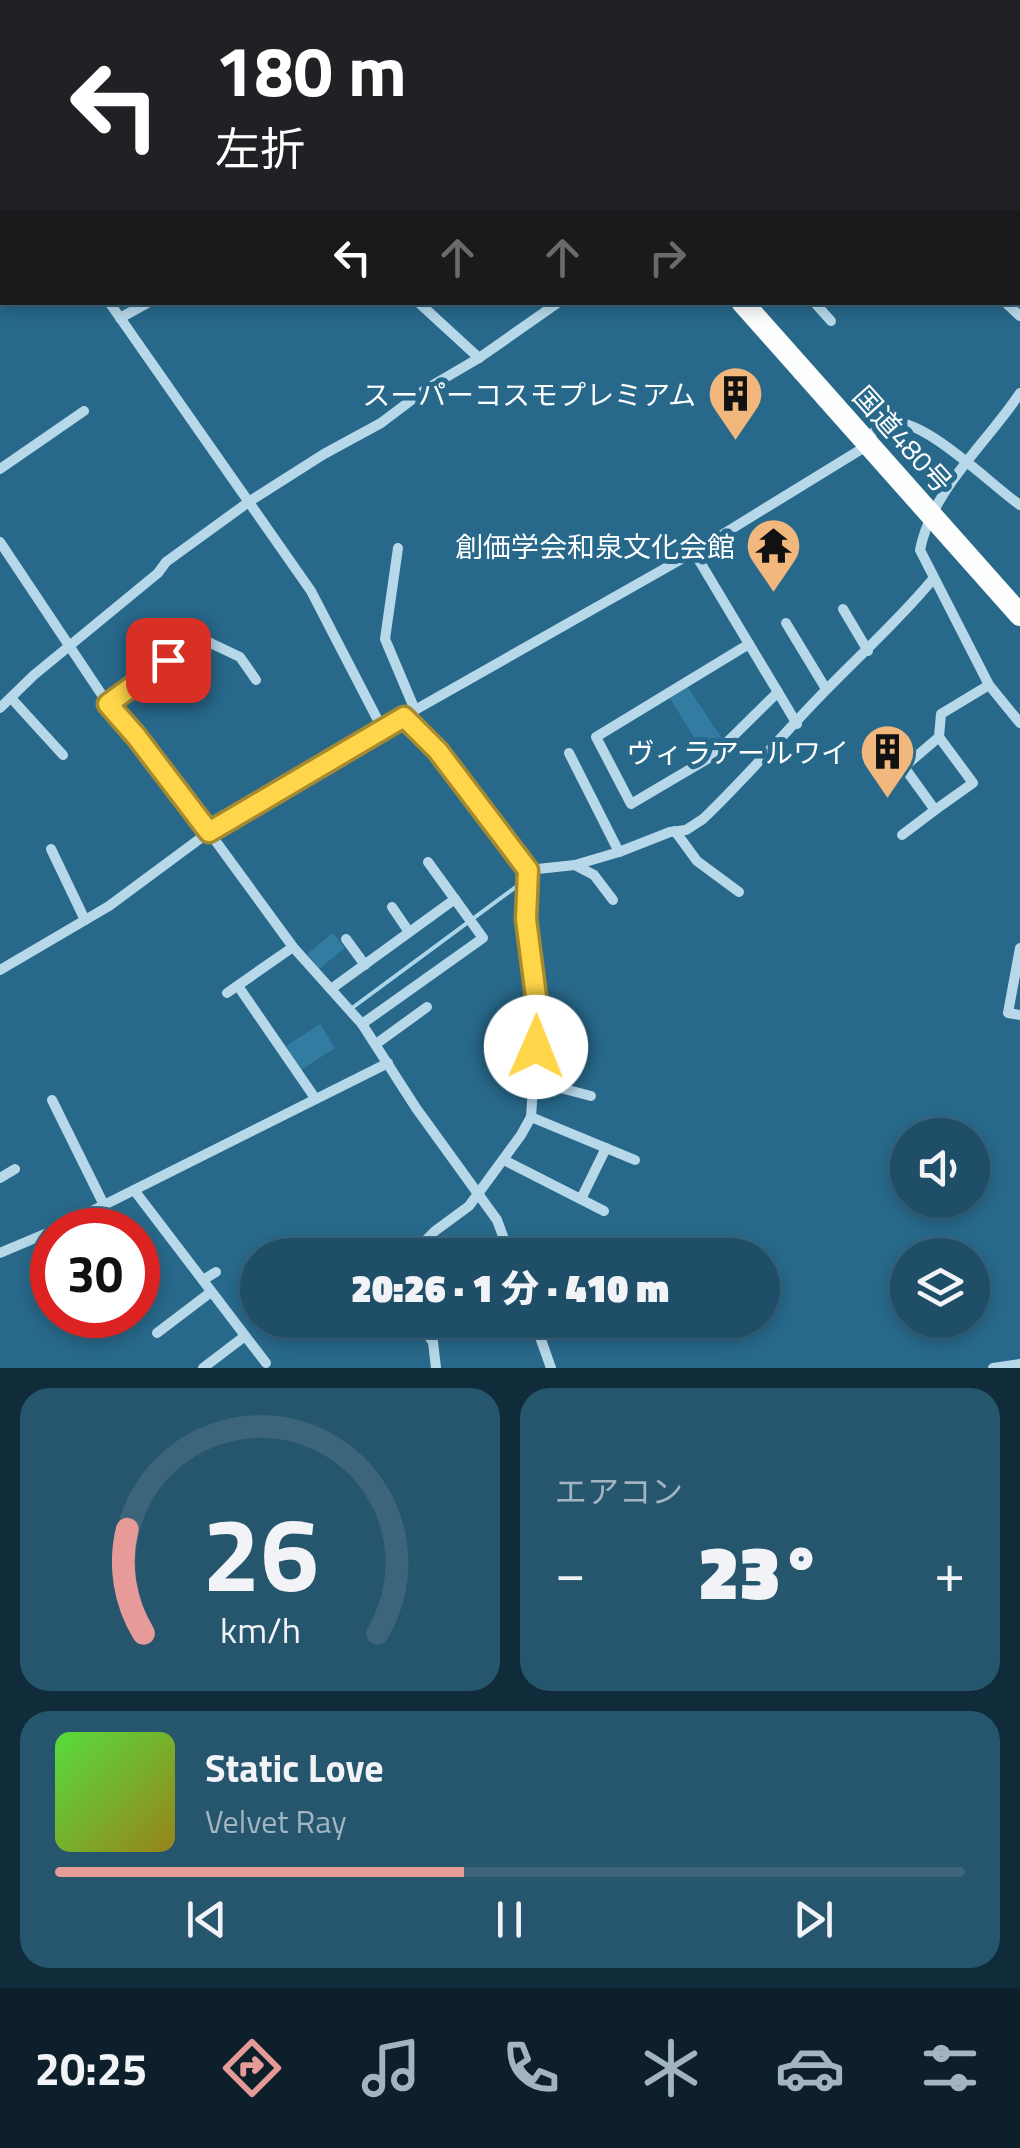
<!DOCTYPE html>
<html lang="ja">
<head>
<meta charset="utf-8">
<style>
	:root { --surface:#1e4e68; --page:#26556e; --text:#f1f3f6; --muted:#a1b4c0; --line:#3c657c; --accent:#e69b98 }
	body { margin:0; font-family:"Titillium Web","Noto Sans JP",sans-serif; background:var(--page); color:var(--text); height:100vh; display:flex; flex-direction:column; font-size:38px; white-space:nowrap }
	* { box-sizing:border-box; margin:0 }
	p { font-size:32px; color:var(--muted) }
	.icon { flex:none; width:55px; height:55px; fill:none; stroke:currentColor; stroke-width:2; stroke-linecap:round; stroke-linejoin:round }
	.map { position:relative; height:1368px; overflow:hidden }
	.side { display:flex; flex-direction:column; gap:20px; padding:20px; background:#102b39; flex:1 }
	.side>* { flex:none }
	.banner { position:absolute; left:0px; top:0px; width:1020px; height:305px; box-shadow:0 5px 15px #0003,0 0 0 2px var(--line); background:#202124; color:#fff; overflow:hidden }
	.controls { position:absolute; left:890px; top:1118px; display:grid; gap:20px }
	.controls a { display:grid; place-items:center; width:100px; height:100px; border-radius:50%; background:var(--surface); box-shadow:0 5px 15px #0003,0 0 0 2px var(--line); font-size:50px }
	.speed { position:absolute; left:30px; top:1208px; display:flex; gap:20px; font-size:50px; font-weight:700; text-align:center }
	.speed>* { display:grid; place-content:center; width:130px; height:130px; border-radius:50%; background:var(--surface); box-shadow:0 5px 15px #0003,0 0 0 2px var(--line); line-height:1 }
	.speed .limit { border:15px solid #d22; background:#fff; color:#111 }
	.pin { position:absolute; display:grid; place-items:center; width:85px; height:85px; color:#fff; margin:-42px; border-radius:20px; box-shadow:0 5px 15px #0006 }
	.me { position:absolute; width:110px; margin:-55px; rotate:1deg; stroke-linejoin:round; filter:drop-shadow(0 0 8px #0008) }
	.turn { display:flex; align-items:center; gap:35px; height:210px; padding:0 50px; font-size:45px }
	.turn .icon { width:130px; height:130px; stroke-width:2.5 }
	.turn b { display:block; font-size:70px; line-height:85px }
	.lanes { display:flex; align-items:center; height:95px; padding:0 50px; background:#0003; justify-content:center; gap:50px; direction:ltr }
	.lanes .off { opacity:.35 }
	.big { font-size:75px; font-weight:800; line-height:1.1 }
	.side .tile { flex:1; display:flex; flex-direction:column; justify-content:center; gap:15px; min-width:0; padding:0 35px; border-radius:30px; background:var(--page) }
	.side .dial { align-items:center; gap:0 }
	.dial svg { height:260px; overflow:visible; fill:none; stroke:var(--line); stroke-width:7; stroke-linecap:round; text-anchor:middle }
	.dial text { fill:var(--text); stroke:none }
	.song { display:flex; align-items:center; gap:30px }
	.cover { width:120px; height:120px; border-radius:15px; background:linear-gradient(135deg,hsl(110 70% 55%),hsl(50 70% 35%)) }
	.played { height:10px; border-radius:5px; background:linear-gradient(90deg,var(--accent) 45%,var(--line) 45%) }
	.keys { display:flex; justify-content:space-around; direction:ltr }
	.heat { display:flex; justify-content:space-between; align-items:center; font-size:55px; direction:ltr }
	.side .tiles { flex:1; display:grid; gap:20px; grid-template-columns:1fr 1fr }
	.tile:last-child { grid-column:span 2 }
	.trip { position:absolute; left:240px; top:1238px; width:540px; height:100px; border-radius:50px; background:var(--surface); box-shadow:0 5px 15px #0003,0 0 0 2px var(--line); font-weight:800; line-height:100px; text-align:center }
	.dock { display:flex; height:160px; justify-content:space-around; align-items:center; background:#0c1f2a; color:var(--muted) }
	.dock .icon { width:70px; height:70px }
	.dock .active { color:var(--accent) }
	.dock b { font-size:45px; color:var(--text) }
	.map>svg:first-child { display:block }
	.green { fill:#337ca1 }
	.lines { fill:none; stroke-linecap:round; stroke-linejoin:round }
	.stream { stroke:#abd5e9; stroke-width:4 }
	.minor { stroke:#b6d8e9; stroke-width:10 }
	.trunk { stroke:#fcfefe; stroke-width:22 }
	.route-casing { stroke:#a68a30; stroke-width:25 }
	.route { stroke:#ffd54a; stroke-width:18 }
	.labels { text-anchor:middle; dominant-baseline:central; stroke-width:10; stroke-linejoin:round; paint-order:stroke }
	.poi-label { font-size:28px; fill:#fff; stroke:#28688a; text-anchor:end }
	.street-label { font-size:28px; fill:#fff; stroke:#28688a }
</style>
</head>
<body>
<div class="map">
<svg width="1020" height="1368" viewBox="0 0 1020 1368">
	<rect width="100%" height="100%" fill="#28688a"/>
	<g class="green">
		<path d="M 687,686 L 723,740 L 705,756 L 670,698 Z"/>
		<path d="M 333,933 L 345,948 L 319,969 L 307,954 Z"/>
		<path d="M 320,1024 L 335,1048 L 301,1070 L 286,1046 Z"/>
	</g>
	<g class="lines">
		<path class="stream" d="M 352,1008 L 524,881"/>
		<g class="minor">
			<path d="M 164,0 L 166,2"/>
			<path d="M 244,0 L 244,2"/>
			<path d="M 286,0 L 290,2"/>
			<path d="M 675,0 L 676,2"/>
			<path d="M 881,0 L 884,2"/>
			<path d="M 198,2 L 204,0"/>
			<path d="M 910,2 L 912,0"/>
			<path d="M 1018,90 L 1020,95"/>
			<path d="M 0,113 L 2,117"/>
			<path d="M 0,200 L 2,200"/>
			<path d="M 1019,264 L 1020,263"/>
			<path d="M 109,302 L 311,591 L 383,730"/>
			<path d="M 418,302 L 479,358"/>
			<path d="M 814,302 L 831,321"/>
			<path d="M 1005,302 L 1020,316"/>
			<path d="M 120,318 L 149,302"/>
			<path d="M 1020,393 C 987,443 932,489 920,550 L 989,685 L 1020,723"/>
			<path d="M 0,469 L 84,411"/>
			<path d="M 0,542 L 108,704 L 137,737 L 209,832 L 293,947 L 362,1024 L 416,1108 L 497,1220 L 510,1255"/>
			<path d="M 398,548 L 385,639 L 415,710"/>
			<path d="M 694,552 L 797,724"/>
			<path d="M 843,609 L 868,651"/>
			<path d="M 786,623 L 826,689"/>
			<path d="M 177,637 L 185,651"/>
			<path d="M 749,644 L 596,737 L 631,804 L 714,755 L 778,692"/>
			<path d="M 12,699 L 63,755"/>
			<path d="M 108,704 L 204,640 L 240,657 L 256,680"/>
			<path d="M 0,708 L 34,675 L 158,573 L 166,562 L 250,501 L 324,454 L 381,423 L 426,389 L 479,358 L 559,302"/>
			<path d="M 405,717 L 438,751 L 528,870 L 526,919 L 538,1013 L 531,1117 L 521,1135 L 469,1206 L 435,1231 L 411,1255"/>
			<path d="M 939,737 L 973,783 L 935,810 L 904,767 L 939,737 L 941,714 L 989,685"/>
			<path d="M 569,753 L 619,852"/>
			<path d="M 675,831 L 697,861 L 739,892"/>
			<path d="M 902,835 L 935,810"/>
			<path d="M 51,849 L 85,920"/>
			<path d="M 575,865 L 594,875 L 613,900"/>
			<path d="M 528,870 L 575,865 L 619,852 L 670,832 L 686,830 L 703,819 C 746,778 785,732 826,690 C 863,652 900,619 933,579"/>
			<path d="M 392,907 L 409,932"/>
			<path d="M 346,939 L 365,965"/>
			<path d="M 1020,948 L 1008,1013 L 1020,1015"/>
			<path d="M 0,970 L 109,906 L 209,832 L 415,710 L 694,552 L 860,450 C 869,441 873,427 887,423 C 920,413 992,486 1020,505"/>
			<path d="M 238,986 L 315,1098"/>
			<path d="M 331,989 L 455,899"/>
			<path d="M 227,993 L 293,947"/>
			<path d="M 362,1024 L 483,938 L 428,862"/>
			<path d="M 376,1044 L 427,1007"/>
			<path d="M 534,1081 L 591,1096"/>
			<path d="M 52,1100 L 104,1205"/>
			<path d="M 531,1117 L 635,1160"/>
			<path d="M 504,1160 L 604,1211"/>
			<path d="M 0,1178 L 15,1169"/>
			<path d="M 134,1190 L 266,1363"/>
			<path d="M 581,1199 L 606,1148"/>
			<path d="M 83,1216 L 93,1230"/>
			<path d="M 54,1230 L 388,1063"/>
			<path d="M 40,1237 L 52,1253"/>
			<path d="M 0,1253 L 52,1231"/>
			<path d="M 203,1280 L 216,1272"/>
			<path d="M 101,1315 L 102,1317"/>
			<path d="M 417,1320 L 433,1342 L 436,1368"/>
			<path d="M 534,1320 L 551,1368"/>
			<path d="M 157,1333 L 211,1292"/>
			<path d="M 203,1368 L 245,1336"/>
			<path d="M 993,1368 L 1020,1364"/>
		</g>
		<g class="trunk">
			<path d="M 427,0 L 430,2"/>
			<path d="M 742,302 L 1020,615"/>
		</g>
	</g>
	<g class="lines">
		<defs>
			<path id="route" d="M 168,660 L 108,704 L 136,736 L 209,832 L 404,717 L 438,751 L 528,870 L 526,919 L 538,1012 L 536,1047"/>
		</defs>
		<use href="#route" class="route-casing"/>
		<use href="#route" class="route"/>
	</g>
	<defs>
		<symbol id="building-pin" viewBox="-11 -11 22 30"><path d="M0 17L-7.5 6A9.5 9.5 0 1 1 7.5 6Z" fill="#f1b77d" stroke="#28688a"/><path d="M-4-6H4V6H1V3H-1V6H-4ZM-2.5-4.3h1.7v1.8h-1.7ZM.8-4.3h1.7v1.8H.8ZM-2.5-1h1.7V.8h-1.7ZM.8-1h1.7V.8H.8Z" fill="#111"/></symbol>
		<symbol id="temple-pin" viewBox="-11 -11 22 30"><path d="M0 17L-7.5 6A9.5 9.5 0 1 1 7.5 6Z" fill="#f1b77d" stroke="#28688a"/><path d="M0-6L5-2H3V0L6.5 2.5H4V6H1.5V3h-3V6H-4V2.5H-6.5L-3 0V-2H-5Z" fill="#111"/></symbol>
	</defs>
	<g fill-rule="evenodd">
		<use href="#building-pin" x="704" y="362" width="63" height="86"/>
		<use href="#temple-pin" x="742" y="514" width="63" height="86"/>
		<use href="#building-pin" x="856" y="720" width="63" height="86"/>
	</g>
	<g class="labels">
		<g class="poi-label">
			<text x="696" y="394">スーパーコスモプレミアム</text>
			<text x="735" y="546">創価学会和泉文化会館</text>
			<text x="849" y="752">ヴィラアールワイ</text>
		</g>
		<g class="street-label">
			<text transform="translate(903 439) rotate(48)">国道480号</text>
		</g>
	</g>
</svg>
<div class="controls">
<a><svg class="icon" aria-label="sound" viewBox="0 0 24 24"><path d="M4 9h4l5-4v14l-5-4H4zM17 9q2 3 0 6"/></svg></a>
<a><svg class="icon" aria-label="layers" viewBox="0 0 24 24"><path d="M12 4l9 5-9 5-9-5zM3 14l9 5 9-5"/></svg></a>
</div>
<div class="speed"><div class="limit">30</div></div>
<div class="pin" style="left:168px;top:660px;background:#d93025"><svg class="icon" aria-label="arrive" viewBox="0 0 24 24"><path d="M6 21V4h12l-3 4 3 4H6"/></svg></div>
<svg class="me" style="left:536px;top:1047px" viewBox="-20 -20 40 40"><circle r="19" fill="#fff"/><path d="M0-13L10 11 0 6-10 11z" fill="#ffd54a"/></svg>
<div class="trip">20:26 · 1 分 · 410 m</div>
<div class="banner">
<div class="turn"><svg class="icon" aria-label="left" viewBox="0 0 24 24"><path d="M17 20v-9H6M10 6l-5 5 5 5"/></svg><div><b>180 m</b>左折</div></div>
<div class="lanes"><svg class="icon" aria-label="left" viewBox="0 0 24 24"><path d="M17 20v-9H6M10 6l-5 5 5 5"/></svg><svg class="icon off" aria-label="ahead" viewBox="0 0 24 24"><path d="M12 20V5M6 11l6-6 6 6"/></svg><svg class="icon off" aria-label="ahead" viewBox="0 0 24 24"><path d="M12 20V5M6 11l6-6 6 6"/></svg><svg class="icon off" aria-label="right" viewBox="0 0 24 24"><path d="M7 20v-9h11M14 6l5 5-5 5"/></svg></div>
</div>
</div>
<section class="side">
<div class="tiles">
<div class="tile dial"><svg viewBox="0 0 100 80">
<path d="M14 69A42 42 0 1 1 86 69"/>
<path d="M14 69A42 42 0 0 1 9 37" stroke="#e69b98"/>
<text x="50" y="56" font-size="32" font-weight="700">26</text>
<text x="50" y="72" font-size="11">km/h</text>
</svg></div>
<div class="tile"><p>エアコン</p>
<div class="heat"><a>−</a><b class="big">23°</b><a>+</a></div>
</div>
<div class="tile">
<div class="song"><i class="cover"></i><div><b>Static Love</b><p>Velvet Ray</p></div></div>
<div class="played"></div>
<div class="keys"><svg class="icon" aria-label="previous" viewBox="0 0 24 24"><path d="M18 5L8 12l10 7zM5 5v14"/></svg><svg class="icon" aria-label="pause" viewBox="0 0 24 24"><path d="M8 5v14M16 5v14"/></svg><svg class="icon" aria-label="next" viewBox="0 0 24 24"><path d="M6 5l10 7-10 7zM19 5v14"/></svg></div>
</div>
</div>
</section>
<nav class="dock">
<b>20:25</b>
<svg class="icon active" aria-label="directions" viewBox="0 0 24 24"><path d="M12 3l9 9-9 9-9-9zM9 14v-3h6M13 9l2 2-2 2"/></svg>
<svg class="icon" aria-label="music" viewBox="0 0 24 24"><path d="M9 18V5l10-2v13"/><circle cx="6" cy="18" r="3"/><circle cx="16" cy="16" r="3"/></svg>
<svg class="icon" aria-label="phone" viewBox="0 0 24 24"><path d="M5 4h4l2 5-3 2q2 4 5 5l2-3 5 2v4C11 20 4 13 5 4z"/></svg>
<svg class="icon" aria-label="climate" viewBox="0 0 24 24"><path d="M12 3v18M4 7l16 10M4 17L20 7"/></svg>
<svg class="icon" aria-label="car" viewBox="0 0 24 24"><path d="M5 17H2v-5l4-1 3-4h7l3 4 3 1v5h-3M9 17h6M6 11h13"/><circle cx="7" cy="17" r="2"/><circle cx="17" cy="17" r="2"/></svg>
<svg class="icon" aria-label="filters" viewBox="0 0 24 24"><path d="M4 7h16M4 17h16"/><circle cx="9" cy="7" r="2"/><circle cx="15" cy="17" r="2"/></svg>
</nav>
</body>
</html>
